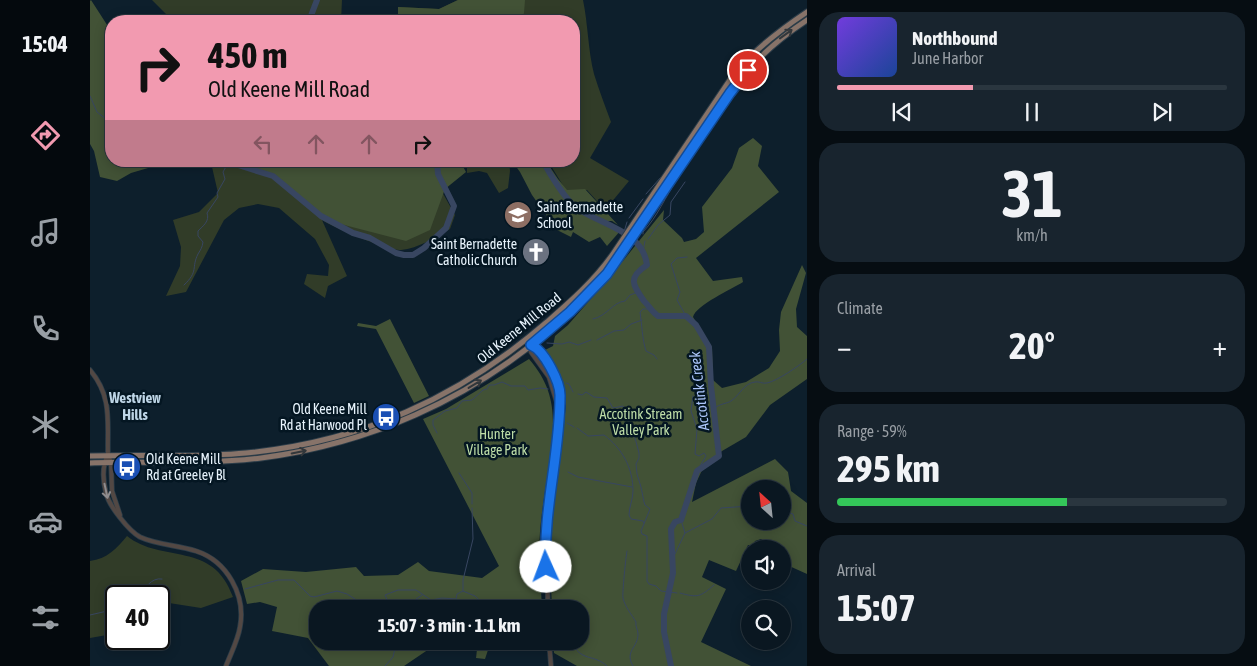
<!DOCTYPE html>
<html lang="en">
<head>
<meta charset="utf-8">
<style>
	:root { --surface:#0a1721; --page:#18242e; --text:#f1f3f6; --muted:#999fa5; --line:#2a363f; --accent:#f29ab0 }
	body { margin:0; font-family:"Asap Condensed",sans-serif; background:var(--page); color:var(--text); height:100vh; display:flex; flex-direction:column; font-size:19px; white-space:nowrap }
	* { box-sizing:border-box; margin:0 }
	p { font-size:16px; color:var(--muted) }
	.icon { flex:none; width:28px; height:28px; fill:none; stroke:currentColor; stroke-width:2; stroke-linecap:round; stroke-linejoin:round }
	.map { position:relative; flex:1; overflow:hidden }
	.panel { display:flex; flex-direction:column; gap:12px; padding:12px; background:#060d12; width:450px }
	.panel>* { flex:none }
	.hud { position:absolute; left:15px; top:15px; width:475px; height:152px; border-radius:20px; box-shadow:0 2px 12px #0003,0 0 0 1px var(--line); background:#f29ab0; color:#111; overflow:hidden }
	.needle { width:32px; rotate:333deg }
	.fabs { position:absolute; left:651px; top:480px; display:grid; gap:10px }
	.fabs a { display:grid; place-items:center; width:50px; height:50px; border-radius:50%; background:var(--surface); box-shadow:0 2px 12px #0003,0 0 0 1px var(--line); font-size:25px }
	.speed { position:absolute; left:15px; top:585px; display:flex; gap:10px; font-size:25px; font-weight:700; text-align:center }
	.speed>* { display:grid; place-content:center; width:65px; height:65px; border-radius:50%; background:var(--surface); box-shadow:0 2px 12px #0003,0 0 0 1px var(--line); line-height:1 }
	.speed .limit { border:2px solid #111; border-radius:8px; background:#fff; color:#111 }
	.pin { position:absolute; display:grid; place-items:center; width:42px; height:42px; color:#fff; margin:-21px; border:2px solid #fff; border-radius:50%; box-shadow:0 1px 5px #0007 }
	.me { position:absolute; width:55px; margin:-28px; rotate:358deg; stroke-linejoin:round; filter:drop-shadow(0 0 4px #0008) }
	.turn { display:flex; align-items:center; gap:18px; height:105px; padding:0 20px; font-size:22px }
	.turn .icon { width:65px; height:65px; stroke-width:2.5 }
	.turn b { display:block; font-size:35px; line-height:42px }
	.lanes { display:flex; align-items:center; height:48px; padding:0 20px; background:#0003; justify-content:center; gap:25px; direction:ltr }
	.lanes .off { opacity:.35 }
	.big { font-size:38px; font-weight:700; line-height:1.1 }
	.panel .card { flex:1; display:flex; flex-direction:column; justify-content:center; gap:8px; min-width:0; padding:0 18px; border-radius:20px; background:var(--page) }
	.panel .dial { align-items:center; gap:0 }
	.dial b { font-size:65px; line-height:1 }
	.song { display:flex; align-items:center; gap:15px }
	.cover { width:60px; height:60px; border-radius:8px; background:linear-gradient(135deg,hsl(260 70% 55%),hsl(220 70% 35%)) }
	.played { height:5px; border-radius:2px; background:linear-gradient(90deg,var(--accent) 35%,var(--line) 35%) }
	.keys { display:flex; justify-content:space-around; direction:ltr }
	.heat { display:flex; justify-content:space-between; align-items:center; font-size:28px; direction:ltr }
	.charge { height:8px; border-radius:4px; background:linear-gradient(90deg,#34c759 59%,var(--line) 0) }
	.trip { position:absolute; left:219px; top:600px; width:280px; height:50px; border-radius:20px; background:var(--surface); box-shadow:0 2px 12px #0003,0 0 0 1px var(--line); font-weight:700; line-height:50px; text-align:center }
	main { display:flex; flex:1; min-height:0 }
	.tabs { display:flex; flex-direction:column; width:90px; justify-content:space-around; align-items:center; background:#04090d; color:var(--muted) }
	.tabs .icon { width:35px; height:35px }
	.tabs .on { color:var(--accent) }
	.tabs b { font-size:22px; color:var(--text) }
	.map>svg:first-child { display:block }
	.green { fill:#313c28 }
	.forest { fill:#425236; fill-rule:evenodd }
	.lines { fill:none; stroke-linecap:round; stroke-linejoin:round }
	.stream { stroke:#384661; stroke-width:1 }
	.river { stroke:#384661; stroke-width:6 }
	.minor-casing { stroke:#2c3d49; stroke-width:5.5 }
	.major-casing { stroke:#2c3d49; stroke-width:7 }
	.minor { stroke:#524844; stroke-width:4 }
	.major { stroke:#877369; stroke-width:5 }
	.oneway { stroke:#32373b }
	.oneway2 { stroke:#8e8c8e }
	.route-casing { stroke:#114b97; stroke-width:12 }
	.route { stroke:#1a73e8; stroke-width:9 }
	.labels { text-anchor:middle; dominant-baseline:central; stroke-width:5; stroke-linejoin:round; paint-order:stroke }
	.poi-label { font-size:14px; fill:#e7f3fc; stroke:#041622; text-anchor:start }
	.street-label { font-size:14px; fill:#e7f3fc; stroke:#041622 }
	.park-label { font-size:14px; fill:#bedda7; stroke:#041622 }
	.water-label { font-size:15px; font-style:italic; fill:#abc5fa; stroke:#041622 }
	.neighbourhood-label { font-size:15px; font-weight:bold; fill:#bed5e6; stroke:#041622 }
</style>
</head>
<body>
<main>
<nav class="tabs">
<b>15:04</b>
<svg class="icon on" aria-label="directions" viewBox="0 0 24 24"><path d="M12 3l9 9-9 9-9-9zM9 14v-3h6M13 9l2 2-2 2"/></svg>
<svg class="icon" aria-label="music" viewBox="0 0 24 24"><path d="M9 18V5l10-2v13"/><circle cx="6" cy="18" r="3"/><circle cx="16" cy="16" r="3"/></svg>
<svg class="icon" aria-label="phone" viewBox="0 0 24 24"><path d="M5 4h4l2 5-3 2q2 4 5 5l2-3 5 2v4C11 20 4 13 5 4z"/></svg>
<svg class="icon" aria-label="climate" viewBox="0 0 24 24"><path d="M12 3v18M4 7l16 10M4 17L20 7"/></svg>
<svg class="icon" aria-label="car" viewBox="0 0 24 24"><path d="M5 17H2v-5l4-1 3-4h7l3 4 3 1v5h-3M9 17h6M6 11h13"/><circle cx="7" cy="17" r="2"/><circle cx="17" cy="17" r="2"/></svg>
<svg class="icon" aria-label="filters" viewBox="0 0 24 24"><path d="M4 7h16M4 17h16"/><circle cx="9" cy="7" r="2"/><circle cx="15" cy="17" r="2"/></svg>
</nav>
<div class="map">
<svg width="717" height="666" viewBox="0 0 717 666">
	<rect width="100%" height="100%" fill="#0d1f2c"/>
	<g class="green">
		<path d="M 62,0 L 252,0 L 251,21 L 83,21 Z"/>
		<path d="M 368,0 L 493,0 C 498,24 498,50 504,74 C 509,90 515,106 521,122 L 500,158 L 539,181 L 515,210 L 497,190 L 477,192 L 458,161 L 484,161 L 484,21 L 308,21 L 308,7 L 349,9 Z"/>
		<path d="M 109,161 L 345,161 L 351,190 L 365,215 L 360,229 C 344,238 329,248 311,250 C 301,252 242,227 232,220 L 257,276 L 238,286 L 235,298 L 214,284 L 217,274 L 238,276 L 239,265 L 225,239 L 189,208 L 168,204 L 149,208 L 134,220 L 96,292 L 76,296 L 90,266 L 91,247 L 83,220 L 109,212 L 128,193 L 122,167 Z"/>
		<path d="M 377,161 L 419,161 L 420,171 L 418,188 L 409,193 L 397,173 L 389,171 L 377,173 Z"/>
		<path d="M 37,536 C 72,564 123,540 143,597 L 111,608 L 79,603 L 69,609 L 69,596 L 26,596 L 26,630 L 17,635 L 0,638 L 0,561 C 17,559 27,548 37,536 Z"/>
	</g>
	<g class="forest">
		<path d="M 1,0 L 21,31 L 21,161 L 82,161 L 41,173 L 27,181 L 10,177 L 4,151 L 0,144 L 0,1 Z"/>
		<path d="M 368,0 L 435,0 L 434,13 L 430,21 L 308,21 L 308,7 L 349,9 Z"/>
		<path d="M 663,138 L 672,146 L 668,166 L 689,192 L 606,258 L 623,281 L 652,277 L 653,282 C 642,289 606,305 603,317 L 622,348 L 623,380 L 632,388 L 656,382 L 679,368 L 690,351 L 689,330 L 691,312 L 712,265 L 716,273 L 706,309 L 707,327 L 717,336 L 717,379 L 680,405 L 656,437 L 632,451 L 614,466 L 606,483 L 602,502 L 685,459 L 698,472 L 701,491 L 717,503 L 717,574 L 697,565 L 693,560 L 692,549 L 684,549 L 683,546 L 671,539 L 665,541 L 663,546 L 658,545 L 646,571 L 619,560 L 612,577 L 636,589 L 611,642 L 661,666 L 487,666 L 464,653 L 463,641 L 490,641 L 490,609 L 462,609 L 459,538 L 476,406 L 470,377 L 462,364 L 453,351 L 463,346 L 465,336 L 478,325 L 520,277 L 574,210 L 573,220 L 592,238 L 594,242 L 606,239 L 614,232 L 612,207 L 642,168 L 649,148 ZM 660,489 L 692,489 L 692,521 L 660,521 Z"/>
		<path d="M 155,161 L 370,161 L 376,172 L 355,189 L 340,230 L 316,241 L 239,221 L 178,175 Z"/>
		<path d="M 422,161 L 456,161 L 468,179 L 477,190 L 495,189 L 528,225 L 522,221 L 515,221 L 531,230 L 517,246 L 510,237 L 499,242 L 483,232 L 481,237 L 467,230 L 442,195 L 430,172 Z"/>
		<path d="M 300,319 L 339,396 L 324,403 L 286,329 L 267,326 L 268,323 L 286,326 Z"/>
		<path d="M 439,359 C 467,391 465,420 460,460 C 456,484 452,508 450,532 C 448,557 451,583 452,609 L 228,609 L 228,641 L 348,641 L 345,645 L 314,666 L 239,666 L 218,638 L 182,631 L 187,607 L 170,602 L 157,604 L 151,581 L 173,569 L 216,572 L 266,567 L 274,576 L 308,575 L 328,562 L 339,571 L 392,578 L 409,566 L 333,419 L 356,409 Z"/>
		<path d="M 388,641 L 401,641 L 395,659 L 386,658 Z"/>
	</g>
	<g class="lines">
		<g class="stream">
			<path d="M 0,96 L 7,112 L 21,123"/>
			<path d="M 556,194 L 571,177"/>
			<path d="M 539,218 L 553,199"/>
			<path d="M 534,232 L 537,222"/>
			<path d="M 553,234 L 553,232 C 568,216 575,197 587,180"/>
			<path d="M 558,239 L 568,225 L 580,215 L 581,202 L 595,182"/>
			<path d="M 553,252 L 555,241"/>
			<path d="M 94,285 C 109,271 101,268 108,254 C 111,249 112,248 113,242 L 108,236 L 108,231 C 113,226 120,221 117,213 L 128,197 L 127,193 L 135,179 L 133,172 L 138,163 L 143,161"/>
			<path d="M 560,309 L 553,309 L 550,312 C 552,325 552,338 556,351 L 564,355 L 567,359"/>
			<path d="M 596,316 L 587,300 L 590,292 L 581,264 L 587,258 L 597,257"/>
			<path d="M 503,319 C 517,316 523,302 535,301 L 540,295 L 548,292"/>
			<path d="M 507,340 L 524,331 L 534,330 L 541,324 L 552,320"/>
			<path d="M 457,343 L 472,344 L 479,342 L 488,345 L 501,340"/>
			<path d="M 476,383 L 479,384 L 483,392"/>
			<path d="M 488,394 L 492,395 L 496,392 L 504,397 L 517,398 L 523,408 L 533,406 L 538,416 L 541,432 L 545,438 L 549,453 L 549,458 L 546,464 L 547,474 L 551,487 L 554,502 L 555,505 L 560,509 L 551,531 L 552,534 L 557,536 L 557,581 L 559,584 L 566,586 L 571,591 L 587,593"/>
			<path d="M 603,396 L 601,411 L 607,429 L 605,454 L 609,456 L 614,453 L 616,456 L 607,471"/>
			<path d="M 623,409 C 631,403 636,404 641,401 C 649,396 654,383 665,382 C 669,381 672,384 677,383 C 687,381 709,366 717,359"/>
			<path d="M 477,423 L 484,427"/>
			<path d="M 487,428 L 498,436 L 514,435 C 532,448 543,468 543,491 C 543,499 539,507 539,515 L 541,519 L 553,521 L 554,523"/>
			<path d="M 347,433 L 343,425 L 343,420 L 355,411 L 367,408 L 372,401 L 382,400 L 393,390 L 397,389 L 399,385 L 404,385 L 412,382 L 421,386 L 435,386 L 438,390 L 450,388 L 458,389"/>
			<path d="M 478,472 L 488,477 L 542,487"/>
			<path d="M 369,473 L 382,493 L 382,504"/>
			<path d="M 692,508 L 696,512 L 703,514 L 705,521 L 717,526"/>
			<path d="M 595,533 L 622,519 L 631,508 L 660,506"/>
			<path d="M 537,551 C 536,555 532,595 533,598 C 535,607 542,615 546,622 C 545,627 548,629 548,634 C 548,648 534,651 543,666"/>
			<path d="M 583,558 L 595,533 L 591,520"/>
			<path d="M 155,589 L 188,580 L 204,580 L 220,596 L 224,597 L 247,591 L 257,594 L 276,606 L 297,606 L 298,602 L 295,595 L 308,590 L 326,590 L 341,600 L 352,598 L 366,599 L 367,594 L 373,591 L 385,596 L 399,609"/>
			<path d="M 373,591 L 373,580 L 383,539 L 382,508"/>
			<path d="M 590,593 C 608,598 610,597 624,585"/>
			<path d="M 48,596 C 55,589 61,577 72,579"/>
			<path d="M 319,609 L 326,599 L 332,595"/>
			<path d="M 0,615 L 26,609"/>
			<path d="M 481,641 C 491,663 503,653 517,666"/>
			<path d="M 295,666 L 303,657 L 306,644 L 309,641"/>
		</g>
		<g class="river">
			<path d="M 219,21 L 227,0"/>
			<path d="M 145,161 L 148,165 L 183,176 L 231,216 L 263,233 L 280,238 L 306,253 L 314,255 L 323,255 L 334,248 L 356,228 L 364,206 L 348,174 L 347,161"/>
			<path d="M 453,161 C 459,173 477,202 487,208 C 511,225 553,231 557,265 C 537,278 543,285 554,301 C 559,306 562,312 568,316 L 596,316 L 606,325 L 619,347 L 621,386 L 629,456 L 607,471 L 591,520 L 585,522 L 581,529 L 583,573 L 574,614 L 574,632 L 581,666"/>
		</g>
		<defs>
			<g id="minor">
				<path d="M 437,339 L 441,345 L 446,347 L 461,369 L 470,396 L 468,433 L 456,526 L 458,609"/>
				<path d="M 441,345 L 441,352 L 459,377 L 468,406"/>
				<path d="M 0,370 C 23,397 17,423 18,455 L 21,462 L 22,491 L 30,515"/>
				<path d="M 18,455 C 12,466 13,481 16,493 C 19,506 39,531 50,537 C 67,545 88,545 106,551 C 137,561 156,595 150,627 C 148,640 141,653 136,666"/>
				<path d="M 459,641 L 461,666"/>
			</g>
			<g id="major">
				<path d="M 0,456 C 52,454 104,458 156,453 C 271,442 369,398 457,322 C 481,301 504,281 523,254 L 644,74 C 665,49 690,30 717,12"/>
				<path d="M 0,463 C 57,461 114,465 171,458 C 278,444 379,400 461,329 C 485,308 508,287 526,261 L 649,80 C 669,56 691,37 717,20"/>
			</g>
		</defs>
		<use href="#minor" class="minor-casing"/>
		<use href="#major" class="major-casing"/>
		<use href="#minor" class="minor"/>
		<use href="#major" class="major"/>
	</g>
	<defs><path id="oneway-shaft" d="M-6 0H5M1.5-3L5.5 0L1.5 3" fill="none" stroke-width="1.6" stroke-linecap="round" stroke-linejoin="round" transform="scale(1.25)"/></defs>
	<g class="oneway">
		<use href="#oneway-shaft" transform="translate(696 34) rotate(-36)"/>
		<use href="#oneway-shaft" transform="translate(385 384) rotate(-31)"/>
		<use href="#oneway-shaft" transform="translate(209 452) rotate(-11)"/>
	</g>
	<use class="oneway2" href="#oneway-shaft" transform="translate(16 491) rotate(78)"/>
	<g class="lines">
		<defs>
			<path id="route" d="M 456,567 C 453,509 470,454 470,397 C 471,383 454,350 441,345 L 480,312 L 517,274 L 640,93 L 658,70"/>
		</defs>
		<use href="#route" class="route-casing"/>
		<use href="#route" class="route"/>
	</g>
	<defs>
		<symbol id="school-disc" viewBox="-11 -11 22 22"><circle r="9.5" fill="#8d6e63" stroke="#041622"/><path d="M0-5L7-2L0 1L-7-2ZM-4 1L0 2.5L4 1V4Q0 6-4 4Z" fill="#fff"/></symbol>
		<symbol id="church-disc" viewBox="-11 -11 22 22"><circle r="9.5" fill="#6b7280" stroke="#041622"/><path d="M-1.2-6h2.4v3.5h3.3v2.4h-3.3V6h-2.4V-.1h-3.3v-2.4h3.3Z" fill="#fff"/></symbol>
		<symbol id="bus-disc" viewBox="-11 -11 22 22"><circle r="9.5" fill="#1a4fb4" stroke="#041622"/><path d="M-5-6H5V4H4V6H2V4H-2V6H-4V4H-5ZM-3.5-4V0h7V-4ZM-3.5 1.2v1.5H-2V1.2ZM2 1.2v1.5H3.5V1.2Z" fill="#fff"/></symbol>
	</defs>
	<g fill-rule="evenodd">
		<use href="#school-disc" x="412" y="199" width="32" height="32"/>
		<use href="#church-disc" x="430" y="236" width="32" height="32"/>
		<use href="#bus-disc" x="280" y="401" width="32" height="32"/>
		<use href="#bus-disc" x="21" y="451" width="32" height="32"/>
	</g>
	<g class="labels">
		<g class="poi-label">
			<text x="447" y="207">Saint Bernadette<tspan x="447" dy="16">School</tspan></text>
			<text x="427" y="244" text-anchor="end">Saint Bernadette<tspan x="427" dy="16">Catholic Church</tspan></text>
			<text x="277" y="409" text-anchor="end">Old Keene Mill<tspan x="277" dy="16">Rd at Harwood Pl</tspan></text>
			<text x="56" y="459">Old Keene Mill<tspan x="56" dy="16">Rd at Greeley Bl</tspan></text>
		</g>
		<g class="street-label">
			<text transform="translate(429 328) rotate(-39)">Old Keene Mill Road</text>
		</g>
		<g class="park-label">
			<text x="551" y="414">Accotink Stream<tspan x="551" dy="16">Valley Park</tspan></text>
			<text x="407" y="434">Hunter<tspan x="407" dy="16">Village Park</tspan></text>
		</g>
		<g class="water-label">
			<text transform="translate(609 391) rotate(-97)">Accotink Creek</text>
		</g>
		<g class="neighbourhood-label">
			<text x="45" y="397">Westview<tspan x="45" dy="17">Hills</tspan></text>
		</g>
	</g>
</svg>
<div class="fabs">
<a><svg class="needle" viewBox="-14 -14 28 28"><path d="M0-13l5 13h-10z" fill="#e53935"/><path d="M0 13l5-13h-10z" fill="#999fa5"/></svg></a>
<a><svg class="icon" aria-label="sound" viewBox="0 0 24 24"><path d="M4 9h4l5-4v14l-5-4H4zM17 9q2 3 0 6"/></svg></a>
<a><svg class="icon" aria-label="search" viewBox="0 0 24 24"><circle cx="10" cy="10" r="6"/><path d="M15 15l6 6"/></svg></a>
</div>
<div class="speed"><div class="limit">40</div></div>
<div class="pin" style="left:658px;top:70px;background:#d93025"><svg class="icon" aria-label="arrive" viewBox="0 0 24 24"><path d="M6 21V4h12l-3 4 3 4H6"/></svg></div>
<svg class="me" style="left:456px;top:567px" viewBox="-20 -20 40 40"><circle r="19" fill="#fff"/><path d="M0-13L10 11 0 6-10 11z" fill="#1a73e8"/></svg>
<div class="trip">15:07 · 3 min · 1.1 km</div>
<div class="hud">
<div class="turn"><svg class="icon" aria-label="right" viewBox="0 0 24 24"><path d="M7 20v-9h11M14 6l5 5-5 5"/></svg><div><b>450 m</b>Old Keene Mill Road</div></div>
<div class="lanes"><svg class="icon off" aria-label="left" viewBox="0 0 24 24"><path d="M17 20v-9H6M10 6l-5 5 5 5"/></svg><svg class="icon off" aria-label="ahead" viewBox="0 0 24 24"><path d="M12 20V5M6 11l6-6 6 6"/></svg><svg class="icon off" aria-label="ahead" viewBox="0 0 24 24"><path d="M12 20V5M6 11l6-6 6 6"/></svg><svg class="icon" aria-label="right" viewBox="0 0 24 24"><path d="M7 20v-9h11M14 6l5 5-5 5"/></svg></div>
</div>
</div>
<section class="panel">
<div class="card">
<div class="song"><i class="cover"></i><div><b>Northbound</b><p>June Harbor</p></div></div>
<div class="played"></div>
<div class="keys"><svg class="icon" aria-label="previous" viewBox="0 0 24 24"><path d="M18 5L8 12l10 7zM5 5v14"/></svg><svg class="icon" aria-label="pause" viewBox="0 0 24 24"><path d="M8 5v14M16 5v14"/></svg><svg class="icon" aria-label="next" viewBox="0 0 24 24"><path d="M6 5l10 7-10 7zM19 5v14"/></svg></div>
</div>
<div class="card dial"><b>31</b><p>km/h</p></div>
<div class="card"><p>Climate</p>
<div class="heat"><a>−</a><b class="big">20°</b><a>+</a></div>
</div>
<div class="card"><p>Range · 59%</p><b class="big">295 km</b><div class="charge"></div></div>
<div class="card"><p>Arrival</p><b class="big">15:07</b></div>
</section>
</main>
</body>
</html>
